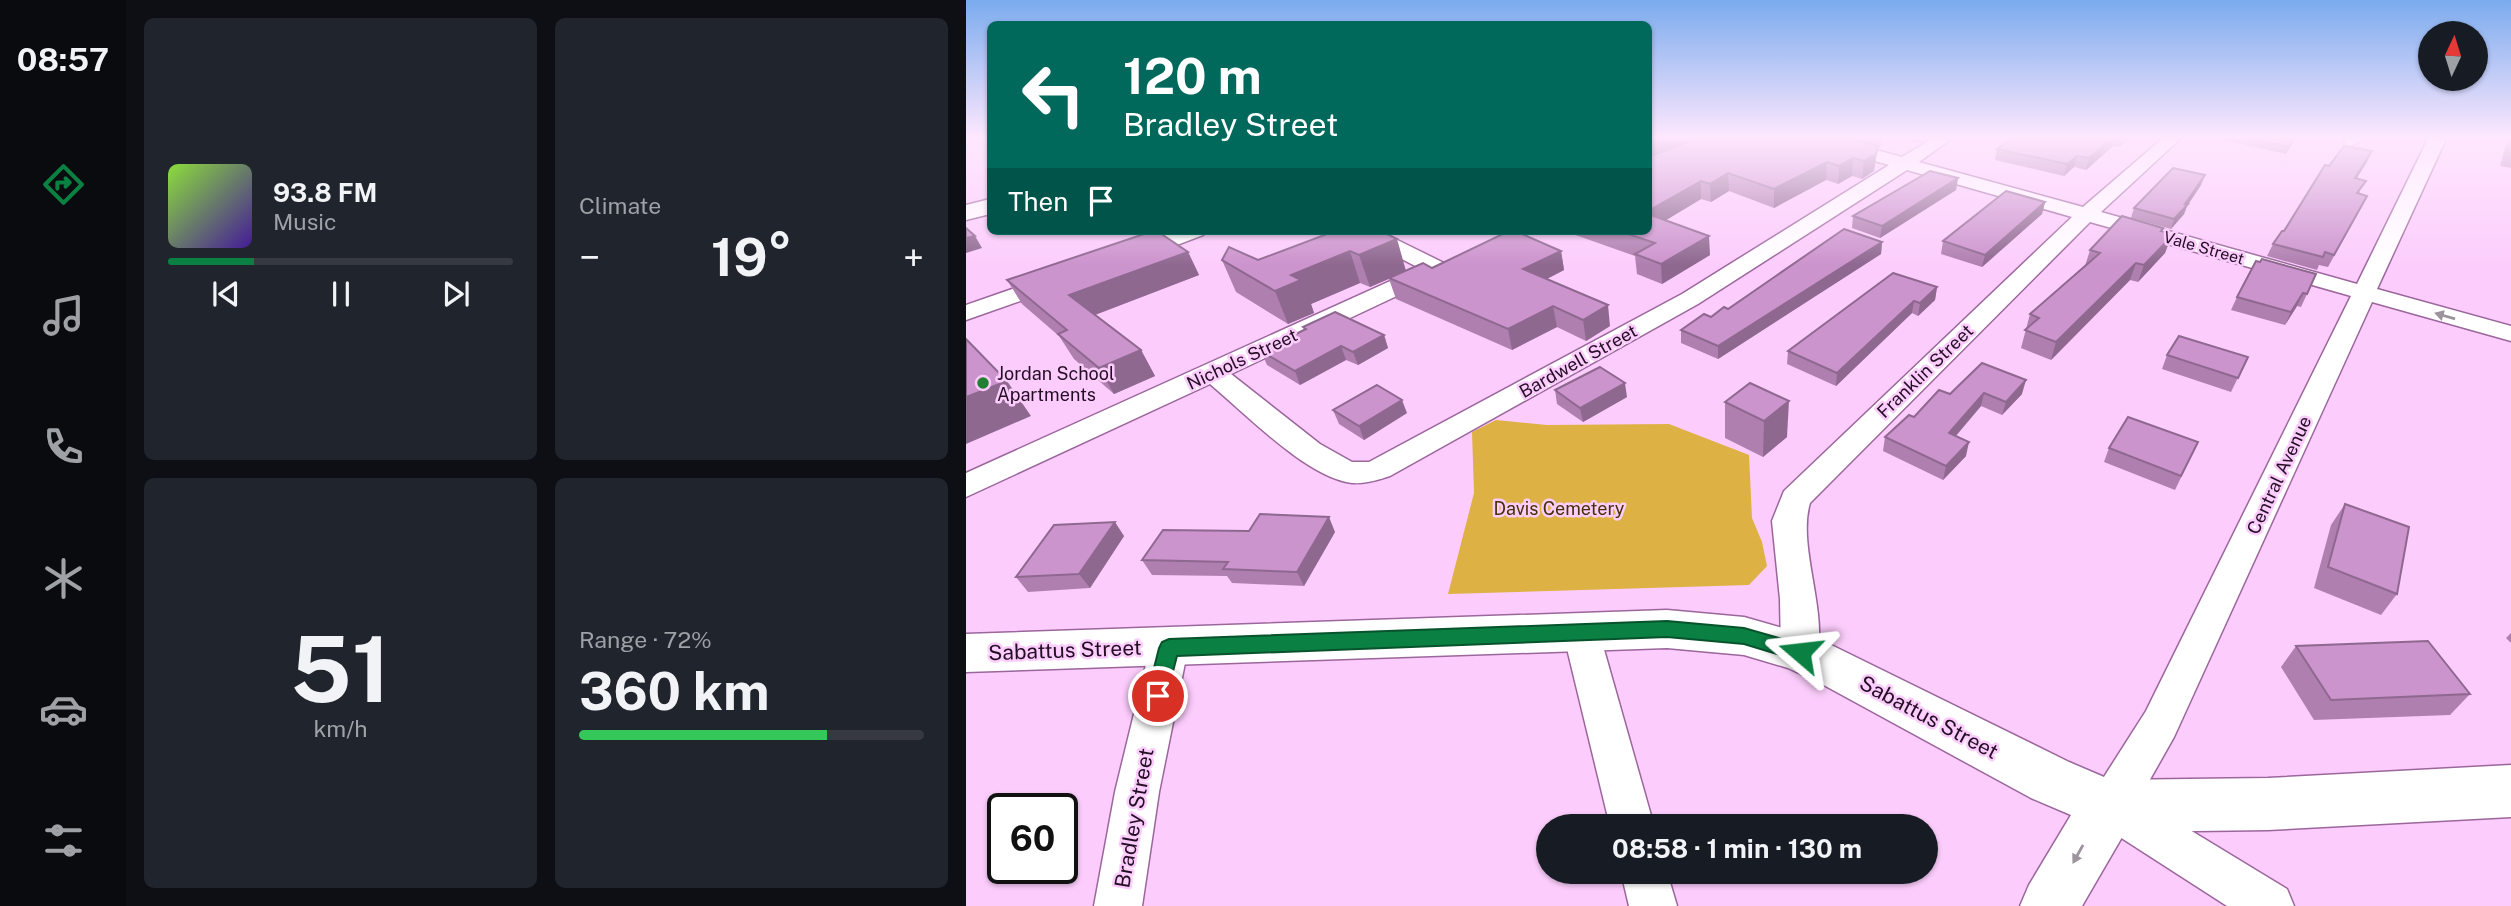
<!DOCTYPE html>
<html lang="en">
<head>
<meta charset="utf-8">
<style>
	:root { --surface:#171b24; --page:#20242c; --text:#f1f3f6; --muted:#9ea1a6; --line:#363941; --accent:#0b8043 }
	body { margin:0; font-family:"Public Sans",sans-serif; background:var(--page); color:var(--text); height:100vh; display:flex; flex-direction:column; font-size:26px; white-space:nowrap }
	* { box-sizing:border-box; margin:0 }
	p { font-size:23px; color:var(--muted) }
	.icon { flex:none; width:38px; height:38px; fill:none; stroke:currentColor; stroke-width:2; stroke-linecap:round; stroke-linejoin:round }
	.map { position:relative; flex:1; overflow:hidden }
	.drawer { display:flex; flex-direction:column; gap:18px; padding:18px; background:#0d0f14; width:840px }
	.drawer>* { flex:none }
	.hud { position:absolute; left:21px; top:21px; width:665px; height:214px; border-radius:10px; box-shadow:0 2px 5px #0004; background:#00695c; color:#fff; overflow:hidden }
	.needle { width:46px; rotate:4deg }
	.controls { position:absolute; left:1452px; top:21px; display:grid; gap:14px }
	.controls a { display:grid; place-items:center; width:70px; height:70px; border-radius:50%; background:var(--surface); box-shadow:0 2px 5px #0004; font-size:35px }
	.speed { position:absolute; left:21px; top:793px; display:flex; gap:14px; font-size:35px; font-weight:700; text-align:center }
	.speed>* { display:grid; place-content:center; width:91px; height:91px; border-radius:50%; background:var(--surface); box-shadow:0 2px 5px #0004; line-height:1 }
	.speed .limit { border:4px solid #111; border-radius:10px; background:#fff; color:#111 }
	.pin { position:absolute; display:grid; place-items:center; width:60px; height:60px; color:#fff; margin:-30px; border:4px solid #fff; border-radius:50%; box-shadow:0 2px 7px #0007 }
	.me { position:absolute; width:77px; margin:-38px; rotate:287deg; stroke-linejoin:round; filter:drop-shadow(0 0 5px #0008) }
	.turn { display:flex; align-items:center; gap:24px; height:147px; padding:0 21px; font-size:32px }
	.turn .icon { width:91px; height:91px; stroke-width:2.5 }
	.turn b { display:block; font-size:49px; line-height:60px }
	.then { display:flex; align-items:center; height:66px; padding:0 21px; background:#0003; gap:14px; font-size:26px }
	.big { font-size:52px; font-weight:700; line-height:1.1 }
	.drawer .tile { flex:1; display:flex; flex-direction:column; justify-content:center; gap:10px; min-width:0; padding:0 24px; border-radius:10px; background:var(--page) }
	.drawer .dial { align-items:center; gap:0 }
	.dial b { font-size:91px; line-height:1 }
	.song { display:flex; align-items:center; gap:21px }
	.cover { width:84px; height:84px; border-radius:10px; background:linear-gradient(135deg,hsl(90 70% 55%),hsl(260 70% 35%)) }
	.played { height:7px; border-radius:4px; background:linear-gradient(90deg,var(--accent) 25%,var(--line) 25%) }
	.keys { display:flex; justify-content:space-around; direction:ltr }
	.heat { display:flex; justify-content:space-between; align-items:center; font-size:38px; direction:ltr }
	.charge { height:10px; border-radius:5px; background:linear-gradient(90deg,#34c759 72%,var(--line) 0) }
	.drawer .tiles { flex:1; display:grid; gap:18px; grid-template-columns:repeat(2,1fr) }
	.trip { position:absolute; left:570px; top:814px; width:402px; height:70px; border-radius:35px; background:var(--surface); box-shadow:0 2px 5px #0004; font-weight:700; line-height:70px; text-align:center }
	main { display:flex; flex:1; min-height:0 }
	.menu { display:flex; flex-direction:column; width:126px; justify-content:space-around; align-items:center; background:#090b0e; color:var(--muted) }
	.menu .icon { width:49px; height:49px }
	.menu .on { color:var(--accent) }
	.menu b { font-size:32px; color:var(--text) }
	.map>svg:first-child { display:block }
	.green { fill:#deb144 }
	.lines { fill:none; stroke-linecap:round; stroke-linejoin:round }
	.minor-casing { stroke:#9b669c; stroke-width:3 }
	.major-casing { stroke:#9b669c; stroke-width:3 }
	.minor { fill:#fff; fill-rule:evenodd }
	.major { fill:#fff; fill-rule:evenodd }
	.wall { fill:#af7fb0 }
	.shaded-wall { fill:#8f6890 }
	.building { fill:#cc94cd; stroke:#8f6890; stroke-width:2 }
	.oneway { fill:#9c939c }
	.route { fill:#0b8043; stroke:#07532c; stroke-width:2 }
	.poi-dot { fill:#218031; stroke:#fccdfc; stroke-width:2.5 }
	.labels { text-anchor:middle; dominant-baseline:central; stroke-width:5; stroke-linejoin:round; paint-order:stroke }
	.far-street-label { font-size:16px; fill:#230e24; stroke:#fccdfc }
	.street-label { font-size:18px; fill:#230e24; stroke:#fccdfc }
	.poi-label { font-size:18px; fill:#230e24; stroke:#fccdfc; text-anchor:start }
	.park-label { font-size:18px; fill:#423000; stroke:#fccdfc }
	.near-street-label { font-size:21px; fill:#230e24; stroke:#fccdfc }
</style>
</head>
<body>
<main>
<nav class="menu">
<b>08:57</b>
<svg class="icon on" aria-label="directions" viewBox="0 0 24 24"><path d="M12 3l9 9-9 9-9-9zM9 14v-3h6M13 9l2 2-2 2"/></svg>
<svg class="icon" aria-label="music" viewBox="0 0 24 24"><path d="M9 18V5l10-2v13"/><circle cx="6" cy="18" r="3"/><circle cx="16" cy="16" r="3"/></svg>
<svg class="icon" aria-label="phone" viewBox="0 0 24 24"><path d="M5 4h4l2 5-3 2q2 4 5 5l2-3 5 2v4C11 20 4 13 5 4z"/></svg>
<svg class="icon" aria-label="climate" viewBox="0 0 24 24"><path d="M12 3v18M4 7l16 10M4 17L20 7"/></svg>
<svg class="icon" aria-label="car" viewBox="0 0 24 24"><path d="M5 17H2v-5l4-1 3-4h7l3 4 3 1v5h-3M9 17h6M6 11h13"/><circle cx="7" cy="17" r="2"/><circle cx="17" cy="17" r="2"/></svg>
<svg class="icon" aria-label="filters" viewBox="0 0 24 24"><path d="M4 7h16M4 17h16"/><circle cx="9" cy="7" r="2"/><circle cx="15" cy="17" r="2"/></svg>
</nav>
<section class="drawer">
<div class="tiles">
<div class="tile">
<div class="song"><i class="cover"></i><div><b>93.8 FM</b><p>Music</p></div></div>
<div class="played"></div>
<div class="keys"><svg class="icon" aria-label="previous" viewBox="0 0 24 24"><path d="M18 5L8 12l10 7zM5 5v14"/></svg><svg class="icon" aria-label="pause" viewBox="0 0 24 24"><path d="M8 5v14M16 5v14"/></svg><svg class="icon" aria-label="next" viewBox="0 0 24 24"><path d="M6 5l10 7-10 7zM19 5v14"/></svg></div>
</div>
<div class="tile"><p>Climate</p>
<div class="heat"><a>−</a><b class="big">19°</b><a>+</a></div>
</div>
<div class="tile dial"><b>51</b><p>km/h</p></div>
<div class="tile"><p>Range · 72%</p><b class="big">360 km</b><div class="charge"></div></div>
</div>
</section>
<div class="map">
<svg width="1545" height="906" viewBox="0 0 1545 906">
	<rect width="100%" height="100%" fill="#fccdfc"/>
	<path class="green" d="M 530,420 L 581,425 L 703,424 L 783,455 L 786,518 L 796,542 L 801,566 L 783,585 L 482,594 L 508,493 L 506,432 Z"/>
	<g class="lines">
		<defs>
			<g id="minor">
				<path d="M 843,139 L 869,139 L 936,157 L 966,139 L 985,139 L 953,162 L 1117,207 L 1196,139 L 1214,139 L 1135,212 L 1391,284 L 1462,139 L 1480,139 L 1411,289 L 1545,326 L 1545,341 L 1406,302 L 1208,737 L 1173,799 L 1321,889 L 1328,906 L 1261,906 L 1129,821 L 1123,806 L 1129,791 L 1180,711 L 1385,296 L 1124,222 L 844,503 C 830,549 867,623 847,663 L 834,668 L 821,663 L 815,652 L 814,599 L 806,521 L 818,491 L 1106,217 L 941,170 L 732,304 L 424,476 C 412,480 399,484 386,483 C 341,478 279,413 244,384 L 0,497 L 0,473 L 453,268 L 390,235 L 387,231 L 413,231 L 478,263 L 481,268 L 471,277 L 265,374 L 354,444 L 386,462 L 403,462 L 716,294 L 923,165 L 845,143 Z"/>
				<path d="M 1378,139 L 1397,139 L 1385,146 L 1379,145 Z"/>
				<path d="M 210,231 L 240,231 L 237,235 L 177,258 L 161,258 L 158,253 L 161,248 Z"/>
				<path d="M 89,274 L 97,276 L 100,281 L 97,286 L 0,320 L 0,305 Z"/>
				<path d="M 615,617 L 628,621 L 633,632 L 688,826 L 644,826 L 597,632 L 602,621 Z"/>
				<path d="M 203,632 L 216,637 L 222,648 L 193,792 L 176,906 L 128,906 L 149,792 L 184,648 L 190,637 Z"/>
				<path d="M 655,872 L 701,872 L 711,906 L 663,906 Z"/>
			</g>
			<g id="major">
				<path d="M 24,199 L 24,214 L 0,220 L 0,205 Z"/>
				<path d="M 701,610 L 778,617 L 851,638 L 1103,762 L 1145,780 L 1302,778 L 1545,765 L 1545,817 L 1302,830 L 1159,832 L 1116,906 L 1054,906 L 1063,885 L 1105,815 L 1065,798 L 854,683 L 822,668 L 778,655 L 701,648 L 0,672 L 0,634 Z"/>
			</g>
		</defs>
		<use href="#minor" class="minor-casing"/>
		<use href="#major" class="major-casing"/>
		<use href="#minor" class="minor"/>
		<use href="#major" class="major"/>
	</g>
	<g class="wall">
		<path d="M 682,139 L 916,139 L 914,148 L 911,148 L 908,171 L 896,179 L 886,176 L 872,184 L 860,180 L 808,208 L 763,191 L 745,202 L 735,199 L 700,220 L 744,255 L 696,284 L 671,274 L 669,256 L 598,231 L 682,231 Z"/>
		<path d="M 938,139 L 962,139 L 955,143 Z"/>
		<path d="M 1045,139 L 1163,139 L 1153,147 L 1147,146 L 1120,170 L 1108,167 L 1098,176 L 1029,160 L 1031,149 Z"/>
		<path d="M 1253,139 L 1329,139 L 1320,154 Z"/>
		<path d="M 1544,139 L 1545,139 L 1545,168 L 1534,166 L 1540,145 Z"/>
		<path d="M 1401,162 L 1390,179 L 1394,194 L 1401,196 L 1362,267 L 1353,265 L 1351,270 L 1301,256 L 1307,244 L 1318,231 L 1363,166 Z"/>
		<path d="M 992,178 L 990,190 L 914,238 L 886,228 L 887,216 Z"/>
		<path d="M 1235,185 L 1221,206 L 1218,214 L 1205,229 L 1165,218 L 1168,208 Z"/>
		<path d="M 1079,202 L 1076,214 L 1016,267 L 975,254 L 977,241 Z"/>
		<path d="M 1197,228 L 1196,231 L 1202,236 L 1205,237 L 1199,253 L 1172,282 L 1164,280 L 1085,360 L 1055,348 L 1064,314 L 1119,266 L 1124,250 Z"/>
		<path d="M 369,231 L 440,271 L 466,268 L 595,251 L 598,270 L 581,279 L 644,326 L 620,341 L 591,327 L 546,350 L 430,299 L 423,279 L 404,287 L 394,283 L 345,304 L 348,313 L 322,324 L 270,292 L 256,260 L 292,260 Z"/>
		<path d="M 916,242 L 915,254 L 752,359 L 715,343 L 715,330 Z"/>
		<path d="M 222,252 L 233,275 L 129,315 L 175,350 L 189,376 L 148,394 L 108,359 L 93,336 L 56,304 L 41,280 Z"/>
		<path d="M 1290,261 L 1341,294 L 1335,307 L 1331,306 L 1319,325 L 1265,310 L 1271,297 Z"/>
		<path d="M 971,287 L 969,300 L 952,316 L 946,313 L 870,386 L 821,364 L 822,351 Z"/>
		<path d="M 337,327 L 418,335 L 422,348 L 392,365 L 380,360 L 334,385 L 301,365 L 295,351 L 338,330 Z"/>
		<path d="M 1201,355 L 1282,357 L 1265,392 L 1196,369 Z"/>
		<path d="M 1016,363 L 1056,394 L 1036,415 L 1015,406 L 990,436 L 1000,456 L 977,480 L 917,451 L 919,437 L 984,394 Z"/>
		<path d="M 784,383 L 821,437 L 797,457 L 759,438 L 759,402 Z"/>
		<path d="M 589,390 L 661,397 L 617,422 L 591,404 Z"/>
		<path d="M 367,410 L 441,413 L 398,440 L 373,424 Z"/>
		<path d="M 1232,442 L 1209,490 L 1138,462 L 1143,448 Z"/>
		<path d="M 1379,504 L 1431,594 L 1415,615 L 1348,588 L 1365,525 Z"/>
		<path d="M 369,532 L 338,586 L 266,583 L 261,576 L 186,575 L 176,560 Z"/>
		<path d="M 158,536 L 124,588 L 62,592 L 50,577 Z"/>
		<path d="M 1545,633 L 1545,643 L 1540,638 Z"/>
		<path d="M 1330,646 L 1504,694 L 1484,715 L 1348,720 L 1315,667 Z"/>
	</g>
	<g class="shaded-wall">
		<path d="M 691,139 L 733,139 L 682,160 L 682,142 Z"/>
		<path d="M 1145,139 L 1149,139 L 1147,146 L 1120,170 L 1123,158 Z"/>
		<path d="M 1156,139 L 1163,139 L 1153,147 Z"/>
		<path d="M 912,146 L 908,171 L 896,179 L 898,161 Z"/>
		<path d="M 1406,151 L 1401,162 L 1383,190 L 1389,178 Z"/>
		<path d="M 1111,156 L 1108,167 L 1098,176 L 1101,164 Z"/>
		<path d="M 887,158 L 886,176 L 872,184 L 873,166 Z"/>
		<path d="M 861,162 L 860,180 L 808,208 L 808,189 Z"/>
		<path d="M 762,173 L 763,191 L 745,202 L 744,184 Z"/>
		<path d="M 1239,175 L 1235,185 L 1221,206 L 1218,214 L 1205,229 L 1208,219 Z"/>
		<path d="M 992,178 L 990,190 L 914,238 L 916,226 Z"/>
		<path d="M 735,181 L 735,199 L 682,231 L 682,211 Z"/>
		<path d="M 1079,202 L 1076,214 L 1016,267 L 1019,255 Z"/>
		<path d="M 1203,233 L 1200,243 L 1205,237 L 1199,253 L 1172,282 L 1178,265 Z"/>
		<path d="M 9,236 L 16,248 L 0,253 L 0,238 Z"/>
		<path d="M 743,236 L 744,255 L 696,284 L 695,264 Z"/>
		<path d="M 431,239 L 440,271 L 404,287 L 393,255 Z"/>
		<path d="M 916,242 L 915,254 L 752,359 L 752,346 Z"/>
		<path d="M 384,251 L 394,283 L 345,304 L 348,313 L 322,324 L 309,291 L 325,275 Z"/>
		<path d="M 595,251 L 598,270 L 561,289 L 557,269 Z"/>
		<path d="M 222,252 L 233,275 L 118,319 L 103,295 Z"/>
		<path d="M 1170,263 L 1164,280 L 1085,360 L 1090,342 Z"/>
		<path d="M 971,287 L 969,300 L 952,316 L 954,303 Z"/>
		<path d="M 1337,293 L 1331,306 L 1319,325 L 1325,312 Z"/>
		<path d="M 948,301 L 946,313 L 870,386 L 871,373 Z"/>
		<path d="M 642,305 L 644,326 L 620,341 L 617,320 Z"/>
		<path d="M 587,306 L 591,327 L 546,350 L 542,329 Z"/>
		<path d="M 418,335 L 422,348 L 392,365 L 387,352 Z"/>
		<path d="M 375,346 L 380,360 L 334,385 L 329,371 Z"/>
		<path d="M 175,350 L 189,376 L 148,394 L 133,368 Z"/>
		<path d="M 1060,380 L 1056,394 L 1036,415 L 1040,402 Z"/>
		<path d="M 41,381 L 65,416 L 0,444 L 0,397 Z"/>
		<path d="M 659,383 L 661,397 L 617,422 L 614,408 Z"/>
		<path d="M 1018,393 L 1015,406 L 980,447 L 983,433 Z"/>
		<path d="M 436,400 L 441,413 L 398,440 L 393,426 Z"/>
		<path d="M 823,401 L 821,437 L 797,457 L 798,421 Z"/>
		<path d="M 1003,442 L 1000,456 L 977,480 L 980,466 Z"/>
		<path d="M 363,517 L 369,532 L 338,586 L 331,572 Z"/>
		<path d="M 149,522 L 158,536 L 124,588 L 113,574 Z"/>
	</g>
	<g class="building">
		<path d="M 731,139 L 883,139 L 912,146 L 910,154 L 898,161 L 887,158 L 873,166 L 861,162 L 808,189 L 762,173 L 744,184 L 735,181 L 682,211 L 682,157 Z"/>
		<path d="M 1045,139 L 1145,139 L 1123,158 L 1111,156 L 1101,164 L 1031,149 Z"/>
		<path d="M 1286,139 L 1328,139 L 1323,147 Z"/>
		<path d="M 1378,146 L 1406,151 L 1389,178 L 1400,181 L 1391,193 L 1401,196 L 1368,255 L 1359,252 L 1357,257 L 1307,244 L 1316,231 L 1318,231 L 1359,165 L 1363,166 Z"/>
		<path d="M 1207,168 L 1239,175 L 1219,204 L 1222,204 L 1208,219 L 1168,208 Z"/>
		<path d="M 964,171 L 992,178 L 916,226 L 887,216 Z"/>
		<path d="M 1040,191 L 1079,202 L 1019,255 L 977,241 Z"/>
		<path d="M 682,214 L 743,236 L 695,264 L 669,254 L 689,243 L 653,231 L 682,231 Z"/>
		<path d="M 1156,216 L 1197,228 L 1195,231 L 1203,233 L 1201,236 L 1205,237 L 1178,265 L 1170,263 L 1090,342 L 1059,330 L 1073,318 L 1064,314 L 1134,253 L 1124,250 Z"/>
		<path d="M 0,228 L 9,236 L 0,238 Z"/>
		<path d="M 878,229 L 916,242 L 752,346 L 715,330 L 738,314 L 745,317 L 758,307 L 762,309 Z"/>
		<path d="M 187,231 L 191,231 L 222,252 L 103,295 L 175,350 L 133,368 L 92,334 L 101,330 L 41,280 Z"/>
		<path d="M 369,231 L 415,231 L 431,239 L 393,255 L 384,251 L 325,275 L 335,280 L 309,291 L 256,260 L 263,247 L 292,260 Z"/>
		<path d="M 543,231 L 549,231 L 595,251 L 557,269 L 642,305 L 617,320 L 587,306 L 542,329 L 423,278 L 457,263 L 466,268 Z"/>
		<path d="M 1296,259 L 1350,274 L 1341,294 L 1337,293 L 1325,312 L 1271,297 L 1290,261 L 1294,262 Z"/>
		<path d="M 927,273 L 971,287 L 954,303 L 948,301 L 871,373 L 822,351 Z"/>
		<path d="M 369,312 L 418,335 L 387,352 L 375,346 L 329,371 L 295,351 L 340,329 L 337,327 Z"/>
		<path d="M 1213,336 L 1282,357 L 1272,378 L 1201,355 Z"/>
		<path d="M 0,339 L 41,381 L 0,397 Z"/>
		<path d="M 1016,363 L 1060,380 L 1040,402 L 1018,393 L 983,433 L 1003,442 L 980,466 L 919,437 L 943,415 L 948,417 L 973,390 L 984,394 Z"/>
		<path d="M 634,367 L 659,383 L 614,408 L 589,390 Z"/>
		<path d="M 784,383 L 823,401 L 798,421 L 759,402 Z"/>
		<path d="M 411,385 L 436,400 L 393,426 L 367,410 Z"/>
		<path d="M 1162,417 L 1232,442 L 1215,476 L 1143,448 Z"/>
		<path d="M 1379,504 L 1443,527 L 1431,594 L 1362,567 Z"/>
		<path d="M 294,514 L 363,517 L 331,572 L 257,569 L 262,562 L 176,560 L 197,530 L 283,531 Z"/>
		<path d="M 149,522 L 113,574 L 50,577 L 88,525 Z"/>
		<path d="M 1462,641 L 1504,694 L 1365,700 L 1330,646 Z"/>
	</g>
	<defs><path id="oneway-solid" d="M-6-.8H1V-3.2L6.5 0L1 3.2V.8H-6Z" transform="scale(1.75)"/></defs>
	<g class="oneway">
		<use href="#oneway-solid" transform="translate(1479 316) rotate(-164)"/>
		<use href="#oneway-solid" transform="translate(1112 854) rotate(119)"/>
	</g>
	<linearGradient id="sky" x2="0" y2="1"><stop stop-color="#7babee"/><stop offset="0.52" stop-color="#fee8fe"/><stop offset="1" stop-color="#fee8fe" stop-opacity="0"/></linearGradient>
	<rect width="1545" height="265" fill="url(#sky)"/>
	<path class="route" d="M 701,621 L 778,628 L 841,646 L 844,652 L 841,658 L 834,661 L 778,644 L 701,637 L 211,656 L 199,702 L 192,705 L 184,702 L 181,696 L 193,648 L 196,642 L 203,639 Z"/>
	<circle class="poi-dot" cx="17" cy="383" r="7"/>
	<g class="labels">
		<g class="far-street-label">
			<text transform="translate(1238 248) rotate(16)">Vale Street</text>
		</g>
		<g class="street-label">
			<text transform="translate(276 359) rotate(-25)">Nichols Street</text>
			<text transform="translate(612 361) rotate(-29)">Bardwell Street</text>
			<text transform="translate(959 371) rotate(-44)">Franklin Street</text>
			<text transform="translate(1313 475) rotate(-65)">Central Avenue</text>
		</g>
		<g class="poi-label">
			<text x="31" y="373">Jordan School<tspan x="31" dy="21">Apartments</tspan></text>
		</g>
		<g class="park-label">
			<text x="593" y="508">Davis Cemetery</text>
		</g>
		<g class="near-street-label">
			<text transform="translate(99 650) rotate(-2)">Sabattus Street</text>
			<text transform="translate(963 717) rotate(28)">Sabattus Street</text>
			<text transform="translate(168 818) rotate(-80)">Bradley Street</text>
		</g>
	</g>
</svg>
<div class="controls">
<a><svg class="needle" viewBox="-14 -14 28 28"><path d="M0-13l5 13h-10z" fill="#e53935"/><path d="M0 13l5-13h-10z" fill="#9ea1a6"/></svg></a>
</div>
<div class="speed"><div class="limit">60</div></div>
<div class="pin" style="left:192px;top:696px;background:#d93025"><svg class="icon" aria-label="arrive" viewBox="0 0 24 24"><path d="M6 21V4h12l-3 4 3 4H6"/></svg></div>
<svg class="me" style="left:834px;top:652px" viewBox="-20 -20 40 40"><path d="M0-17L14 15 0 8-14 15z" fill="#0b8043" stroke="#fff" stroke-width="4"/></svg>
<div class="trip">08:58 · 1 min · 130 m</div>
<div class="hud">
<div class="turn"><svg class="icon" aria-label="left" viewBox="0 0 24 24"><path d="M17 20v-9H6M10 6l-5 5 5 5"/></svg><div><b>120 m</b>Bradley Street</div></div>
<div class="then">Then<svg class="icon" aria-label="arrive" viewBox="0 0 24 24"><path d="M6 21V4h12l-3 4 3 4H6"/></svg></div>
</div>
</div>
</main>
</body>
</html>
